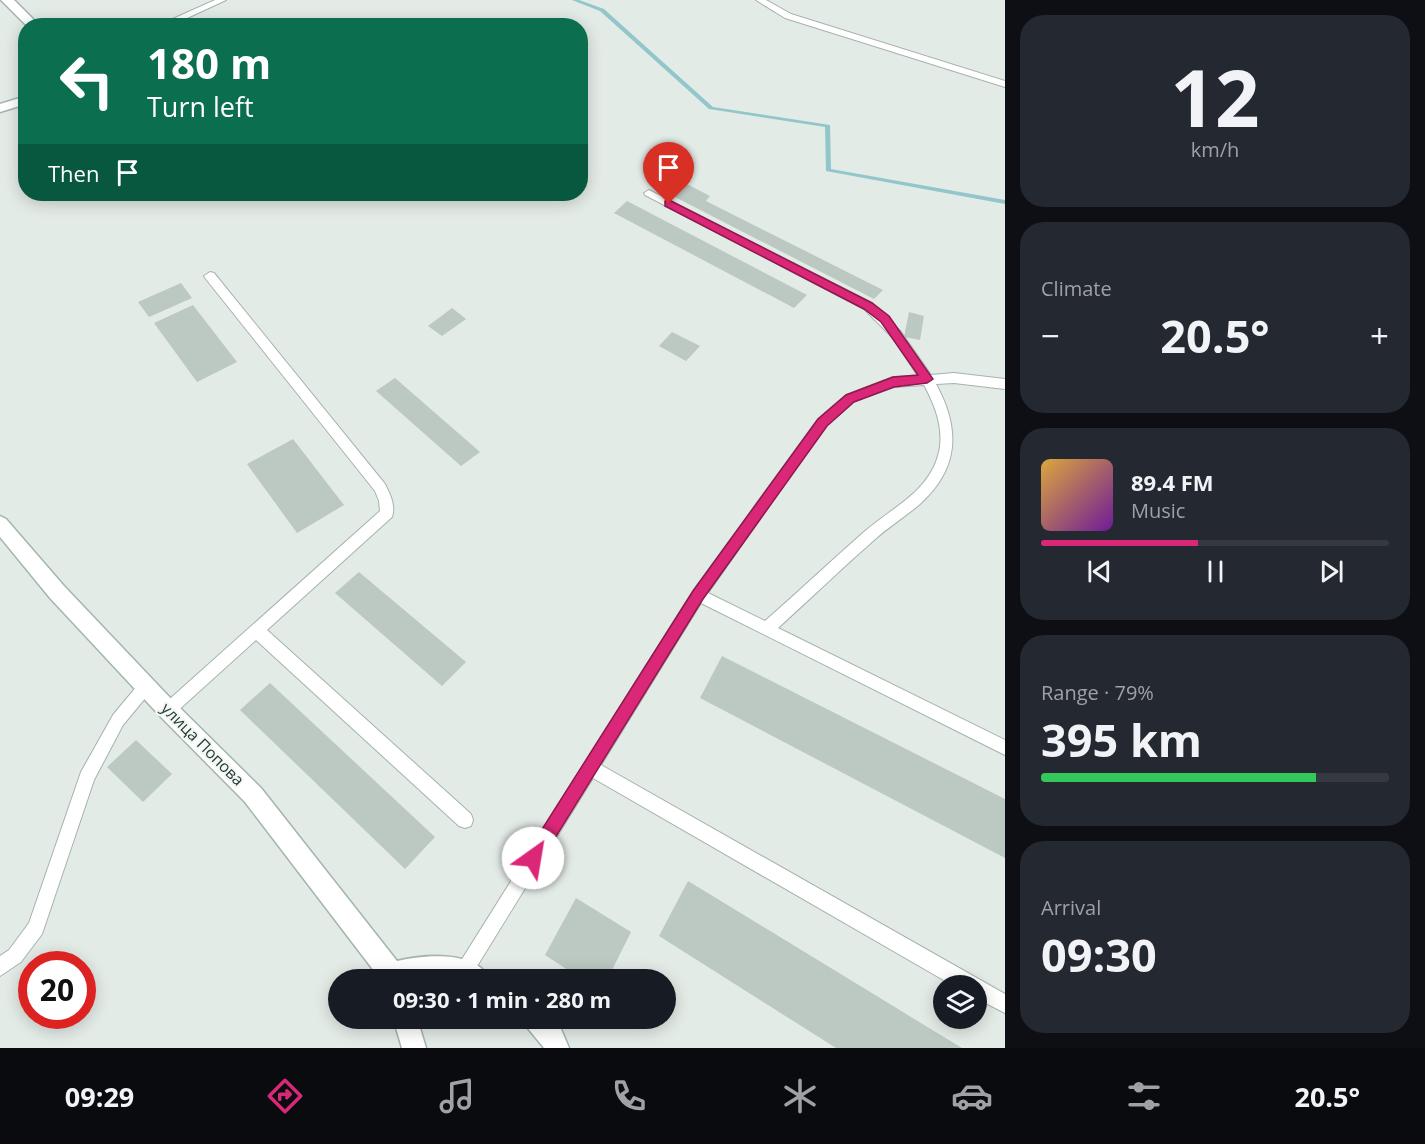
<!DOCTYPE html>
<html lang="en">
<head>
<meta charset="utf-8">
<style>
	:root { --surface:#171b24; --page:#242831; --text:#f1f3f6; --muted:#9ea1a6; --line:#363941; --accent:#db2777 }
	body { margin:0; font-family:"Open Sans",sans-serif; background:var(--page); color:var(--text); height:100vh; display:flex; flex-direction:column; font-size:22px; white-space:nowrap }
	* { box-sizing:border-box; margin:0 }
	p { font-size:20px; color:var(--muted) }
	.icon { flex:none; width:33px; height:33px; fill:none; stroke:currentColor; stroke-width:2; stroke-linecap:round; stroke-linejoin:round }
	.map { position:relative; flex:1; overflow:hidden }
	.sheet { display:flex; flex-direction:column; gap:15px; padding:15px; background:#0d0f14; width:420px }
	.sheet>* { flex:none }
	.top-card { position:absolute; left:18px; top:18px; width:570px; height:183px; border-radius:24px; box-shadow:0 3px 15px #0003; background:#0b6e4f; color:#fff; overflow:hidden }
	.controls { position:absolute; left:933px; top:975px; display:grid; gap:12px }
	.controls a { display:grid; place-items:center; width:54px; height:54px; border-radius:50%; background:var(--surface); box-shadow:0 3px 15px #0003; font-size:30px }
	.speed { position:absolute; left:18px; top:951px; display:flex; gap:12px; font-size:30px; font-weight:700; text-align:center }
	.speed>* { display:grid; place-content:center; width:78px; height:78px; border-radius:50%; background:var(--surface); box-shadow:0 3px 15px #0003; line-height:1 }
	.speed .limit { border:9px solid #d22; background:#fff; color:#111 }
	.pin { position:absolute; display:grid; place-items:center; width:51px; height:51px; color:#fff; margin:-62px -26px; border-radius:50% 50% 50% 0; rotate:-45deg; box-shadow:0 0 6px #0007 }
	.pin .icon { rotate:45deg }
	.me { position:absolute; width:66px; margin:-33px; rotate:32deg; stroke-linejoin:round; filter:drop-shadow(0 0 4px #0008) }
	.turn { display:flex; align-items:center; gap:21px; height:126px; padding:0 30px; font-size:27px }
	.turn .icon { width:78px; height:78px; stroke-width:2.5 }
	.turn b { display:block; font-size:42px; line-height:51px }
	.then { display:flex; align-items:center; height:57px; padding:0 30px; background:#0003; gap:12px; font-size:22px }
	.big { font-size:45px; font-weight:700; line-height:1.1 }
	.sheet .card { flex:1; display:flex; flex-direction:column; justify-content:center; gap:9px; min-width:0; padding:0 21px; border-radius:24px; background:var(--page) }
	.sheet .dial { align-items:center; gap:0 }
	.dial b { font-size:78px; line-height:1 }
	.song { display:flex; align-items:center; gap:18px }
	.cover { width:72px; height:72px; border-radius:9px; background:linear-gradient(135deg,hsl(40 70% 55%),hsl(280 70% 35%)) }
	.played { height:6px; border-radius:3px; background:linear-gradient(90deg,var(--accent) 45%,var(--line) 45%) }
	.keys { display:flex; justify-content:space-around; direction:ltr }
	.heat { display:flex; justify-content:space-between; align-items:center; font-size:33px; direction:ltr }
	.charge { height:9px; border-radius:4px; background:linear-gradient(90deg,#34c759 79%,var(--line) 0) }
	.trip { position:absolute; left:328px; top:969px; width:348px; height:60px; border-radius:30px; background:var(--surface); box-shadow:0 3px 15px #0003; font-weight:700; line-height:60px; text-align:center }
	.tabs { display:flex; height:96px; justify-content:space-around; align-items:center; background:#090b0e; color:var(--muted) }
	.tabs .icon { width:42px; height:42px }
	.tabs .on { color:var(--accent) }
	.tabs b { font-size:27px; color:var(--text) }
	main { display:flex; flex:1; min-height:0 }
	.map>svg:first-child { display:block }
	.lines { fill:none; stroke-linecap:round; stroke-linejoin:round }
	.stream { fill:#92c6ca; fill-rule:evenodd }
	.building { fill:#bcc8c2 }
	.lane-casing { stroke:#a6b2ad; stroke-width:2 }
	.street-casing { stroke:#a6b2ad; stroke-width:3 }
	.secondary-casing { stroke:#a3b5ad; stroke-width:3 }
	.lane { fill:#fff; fill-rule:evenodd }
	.street { fill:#fff; fill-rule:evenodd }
	.secondary { fill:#fff; fill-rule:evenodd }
	.route { fill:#db2777; stroke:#8e194d; stroke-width:1.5 }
	.labels { text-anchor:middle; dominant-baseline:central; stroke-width:4.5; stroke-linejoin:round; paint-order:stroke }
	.street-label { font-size:16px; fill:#253a33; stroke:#f3f8f5 }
</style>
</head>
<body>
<main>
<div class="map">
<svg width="1005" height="1048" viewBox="0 0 1005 1048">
	<rect width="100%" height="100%" fill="#e3ebe7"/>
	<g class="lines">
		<path class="stream" d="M 572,0 L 579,0 L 604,9 L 713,107 L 830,125 L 831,169 L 1005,200 L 1005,204 L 826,171 L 825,127 L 709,109 L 600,11 Z"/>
	</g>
	<g class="building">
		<path d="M 685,183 L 710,196 L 706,201 L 883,290 L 874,299 L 671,195 Z"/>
		<path d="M 627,201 L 807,295 L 794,308 L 614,213 Z"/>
		<path d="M 181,283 L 192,298 L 149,317 L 138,302 Z"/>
		<path d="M 193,305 L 237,362 L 197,382 L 154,323 Z"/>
		<path d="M 452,308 L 466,319 L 442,336 L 428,326 Z"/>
		<path d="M 909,312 L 924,316 L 920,340 L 904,337 Z"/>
		<path d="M 672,332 L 700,346 L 686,361 L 659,346 Z"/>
		<path d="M 395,378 L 480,452 L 461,466 L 376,391 Z"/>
		<path d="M 293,439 L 344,505 L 297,533 L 247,464 Z"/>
		<path d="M 359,572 L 466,662 L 442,686 L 335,593 Z"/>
		<path d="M 722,656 L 1005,799 L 1005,858 L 700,698 Z"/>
		<path d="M 270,683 L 435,837 L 405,869 L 240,710 Z"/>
		<path d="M 136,740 L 172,774 L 143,802 L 107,767 Z"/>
		<path d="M 688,881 L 962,1048 L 836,1048 L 659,936 Z"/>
		<path d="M 576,898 L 631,932 L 607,980 L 583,980 L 545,955 Z"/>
	</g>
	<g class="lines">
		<defs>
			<g id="lane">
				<path d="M 215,0 L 226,0 L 170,26 L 157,26 Z"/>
				<path d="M 756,0 L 766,0 L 791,14 L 1005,81 L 1005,87 L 785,18 Z"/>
				<path d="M 649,190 L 872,303 L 901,332 L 931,375 L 954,373 L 1005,379 L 1005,389 L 954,383 L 936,384 C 960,428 960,468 920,504 C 905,517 888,527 873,541 C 841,569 810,599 778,628 L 1005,740 L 1005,755 L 701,603 L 601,765 L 1005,994 L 1005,1013 L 976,998 L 976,986 L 954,986 L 593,778 L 471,976 L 465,979 L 459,976 L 456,970 L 459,964 L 693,591 L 818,419 L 846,395 L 893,377 L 918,376 L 893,338 L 864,309 L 645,195 L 644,193 ZM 924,385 C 936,407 946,433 937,459 C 925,494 890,509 864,532 C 831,561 798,592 765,621 L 708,593 L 826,425 L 854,401 L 894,387 Z"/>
				<path d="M 210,272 L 214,273 L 385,484 C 390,494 396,506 392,517 L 267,630 L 471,814 L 473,820 L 471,826 L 465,828 L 459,826 L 256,640 L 173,715 L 168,717 L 163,715 L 160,710 L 163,705 L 380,511 L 379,501 L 375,491 L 206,279 L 204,276 Z"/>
				<path d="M 147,678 L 152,680 L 154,685 L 152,690 L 123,725 L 94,780 L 42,934 L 21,962 L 0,976 L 0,956 L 9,950 L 29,923 L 81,772 L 113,715 L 142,680 Z"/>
			</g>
			<g id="street">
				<path d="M 1,0 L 14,0 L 40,26 L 27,26 Z"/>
				<path d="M 26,96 L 26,104 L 0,112 L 0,104 Z"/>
			</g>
			<g id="secondary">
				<path d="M 0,516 L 6,519 L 64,586 L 175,703 L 261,788 L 397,961 C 422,955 477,949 490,980 L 381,980 L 245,802 L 161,717 L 50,598 L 0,537 Z"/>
				<path d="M 393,1018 L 417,1018 L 426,1048 L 402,1048 Z"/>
				<path d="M 522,1018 L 551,1018 L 561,1029 L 569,1048 L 544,1048 L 526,1026 Z"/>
			</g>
		</defs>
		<use href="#lane" class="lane-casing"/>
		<use href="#street" class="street-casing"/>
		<use href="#secondary" class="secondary-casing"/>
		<use href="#lane" class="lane"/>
		<use href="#street" class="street"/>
		<use href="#secondary" class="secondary"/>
	</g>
	<path class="route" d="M 669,200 L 872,303 L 889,316 L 933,379 L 927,383 L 894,387 L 854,402 L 827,426 L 703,599 L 539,864 L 533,867 L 527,864 L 524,858 L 527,853 L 693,591 L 818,419 L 846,395 L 893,377 L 918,375 L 881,322 L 864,309 L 665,206 L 665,201 Z"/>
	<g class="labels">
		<g class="street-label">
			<text transform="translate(203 744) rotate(45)">улица Попова</text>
		</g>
	</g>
</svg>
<div class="controls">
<a><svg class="icon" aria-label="layers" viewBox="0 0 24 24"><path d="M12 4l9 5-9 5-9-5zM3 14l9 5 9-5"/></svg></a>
</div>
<div class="speed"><div class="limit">20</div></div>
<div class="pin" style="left:669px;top:204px;background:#d93025"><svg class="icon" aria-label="arrive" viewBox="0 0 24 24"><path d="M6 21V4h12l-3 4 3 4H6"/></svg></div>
<svg class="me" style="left:533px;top:858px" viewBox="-20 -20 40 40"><circle r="19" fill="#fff"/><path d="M0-13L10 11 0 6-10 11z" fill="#db2777"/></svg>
<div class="trip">09:30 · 1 min · 280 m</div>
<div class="top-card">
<div class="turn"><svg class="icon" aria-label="left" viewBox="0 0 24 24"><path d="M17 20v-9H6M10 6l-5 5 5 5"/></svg><div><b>180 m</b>Turn left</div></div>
<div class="then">Then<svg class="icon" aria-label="arrive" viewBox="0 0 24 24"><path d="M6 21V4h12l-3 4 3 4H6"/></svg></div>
</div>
</div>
<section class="sheet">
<div class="card dial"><b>12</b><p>km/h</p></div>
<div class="card"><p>Climate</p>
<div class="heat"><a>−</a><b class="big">20.5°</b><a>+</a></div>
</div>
<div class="card">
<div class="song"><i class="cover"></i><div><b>89.4 FM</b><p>Music</p></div></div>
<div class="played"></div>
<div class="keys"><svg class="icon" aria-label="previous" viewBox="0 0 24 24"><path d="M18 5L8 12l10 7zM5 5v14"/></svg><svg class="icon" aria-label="pause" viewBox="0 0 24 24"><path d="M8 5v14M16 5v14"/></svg><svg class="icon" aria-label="next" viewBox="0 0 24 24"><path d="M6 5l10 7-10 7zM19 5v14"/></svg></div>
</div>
<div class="card"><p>Range · 79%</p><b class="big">395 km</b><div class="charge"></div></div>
<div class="card"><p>Arrival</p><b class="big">09:30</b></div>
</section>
</main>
<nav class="tabs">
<b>09:29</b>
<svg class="icon on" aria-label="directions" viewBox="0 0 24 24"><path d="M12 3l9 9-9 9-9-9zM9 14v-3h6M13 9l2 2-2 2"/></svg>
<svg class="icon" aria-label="music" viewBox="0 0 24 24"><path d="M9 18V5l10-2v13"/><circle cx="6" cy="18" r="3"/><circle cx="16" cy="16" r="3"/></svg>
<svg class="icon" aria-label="phone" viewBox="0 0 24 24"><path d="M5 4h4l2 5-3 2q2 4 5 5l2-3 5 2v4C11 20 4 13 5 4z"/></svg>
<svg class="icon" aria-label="climate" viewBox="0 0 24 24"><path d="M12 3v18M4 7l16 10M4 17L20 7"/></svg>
<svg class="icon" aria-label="car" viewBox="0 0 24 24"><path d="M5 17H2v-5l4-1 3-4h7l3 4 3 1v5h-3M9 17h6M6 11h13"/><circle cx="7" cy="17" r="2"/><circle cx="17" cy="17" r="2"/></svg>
<svg class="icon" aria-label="filters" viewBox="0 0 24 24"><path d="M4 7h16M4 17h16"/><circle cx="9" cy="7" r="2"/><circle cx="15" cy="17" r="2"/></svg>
<b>20.5°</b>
</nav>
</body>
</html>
